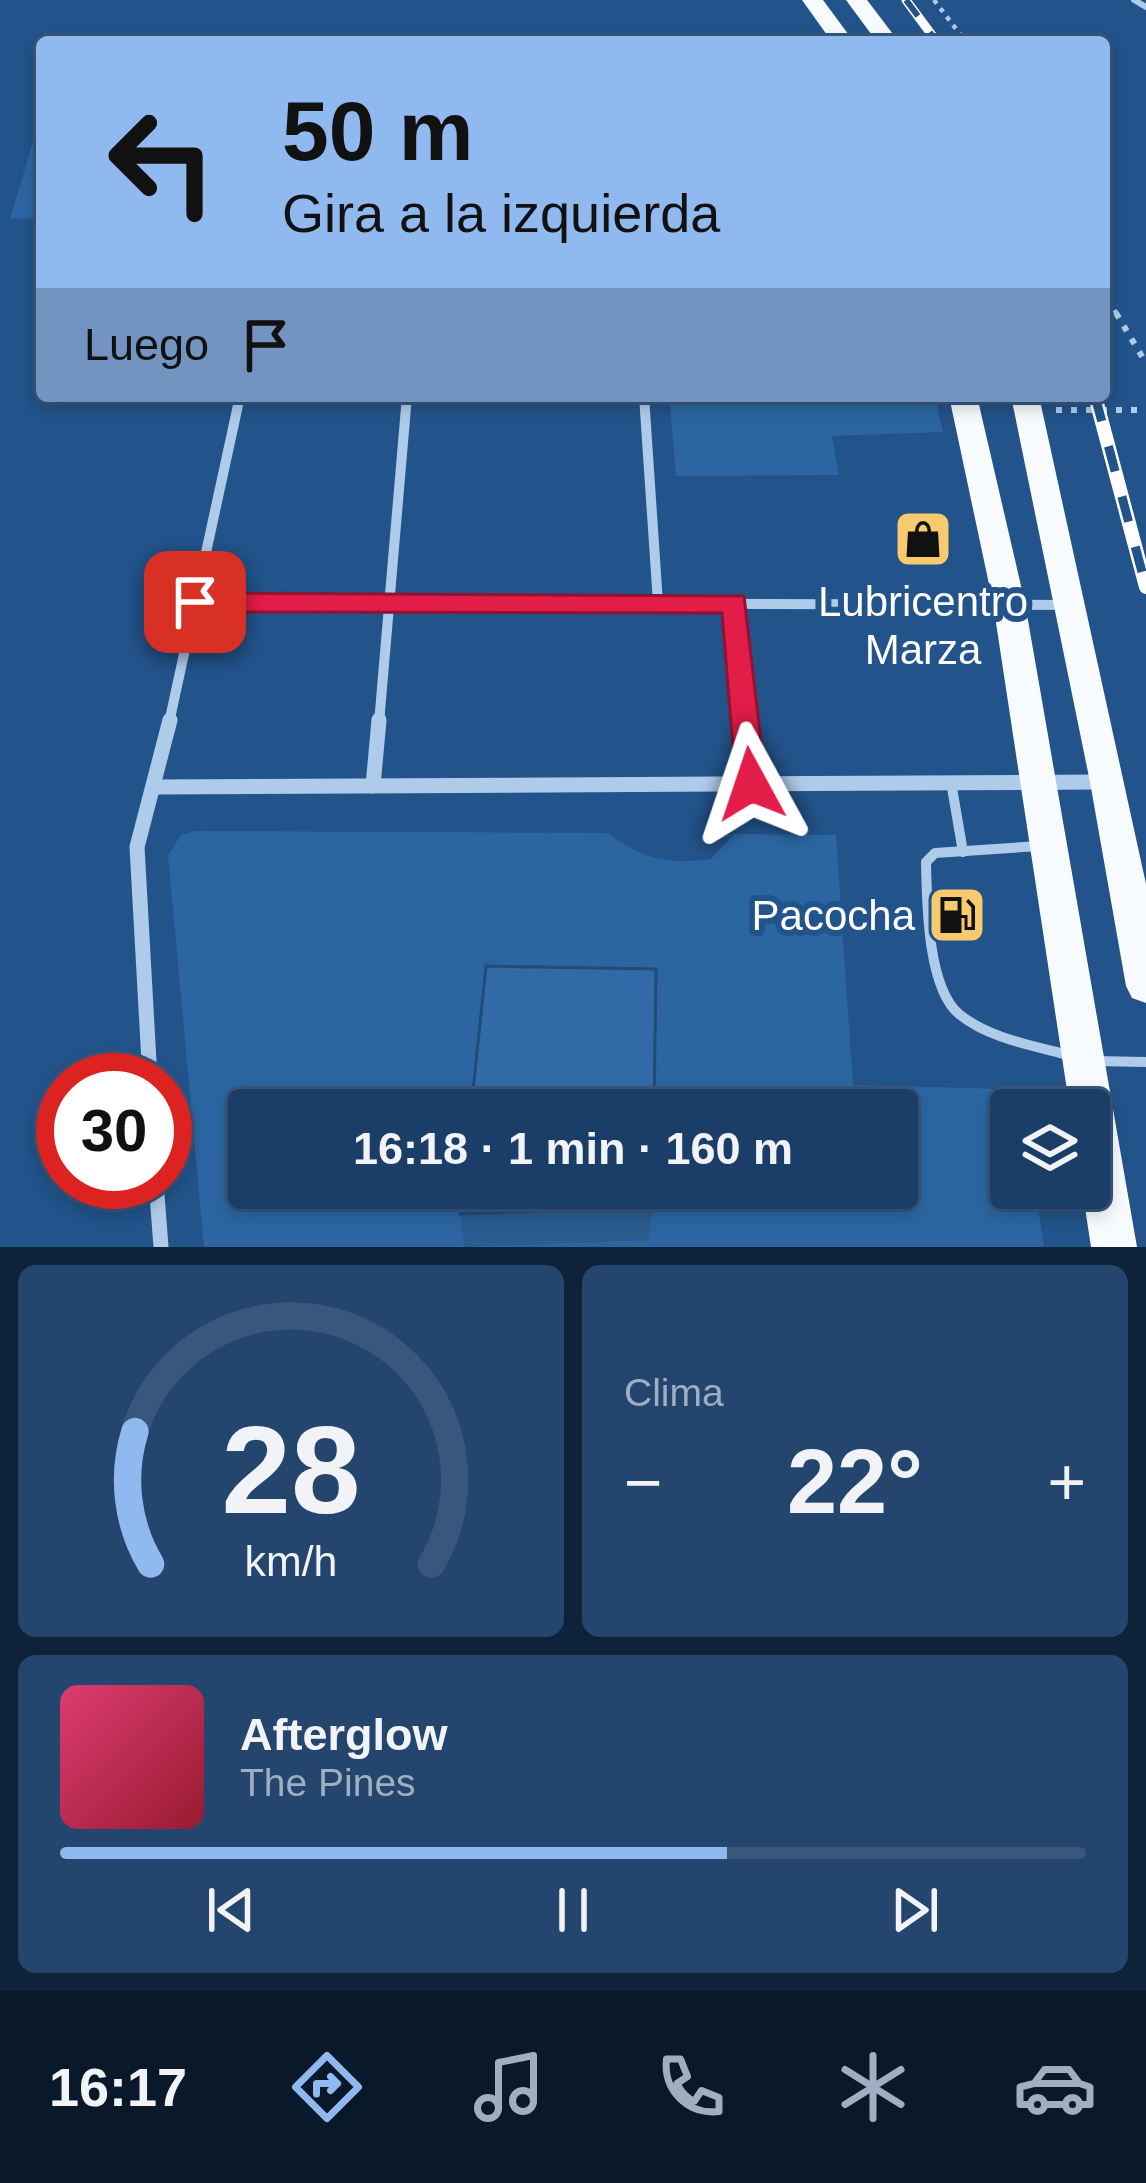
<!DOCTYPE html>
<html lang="es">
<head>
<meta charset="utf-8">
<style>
	:root { --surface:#1a3e68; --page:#23456e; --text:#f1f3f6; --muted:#9faec0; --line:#38577c; --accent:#90b9f0 }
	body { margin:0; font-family:Helvetica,sans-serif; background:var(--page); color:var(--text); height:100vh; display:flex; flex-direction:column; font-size:45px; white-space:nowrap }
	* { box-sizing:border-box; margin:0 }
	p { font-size:39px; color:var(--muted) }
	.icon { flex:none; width:66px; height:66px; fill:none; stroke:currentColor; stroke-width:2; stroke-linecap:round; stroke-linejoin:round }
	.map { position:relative; height:1247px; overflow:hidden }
	.drawer { display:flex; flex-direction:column; gap:18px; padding:18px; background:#0e2239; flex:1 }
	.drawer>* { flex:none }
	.top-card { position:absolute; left:36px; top:36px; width:1074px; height:366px; border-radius:12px; box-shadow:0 6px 18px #0003,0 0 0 3px var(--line); background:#90b9f0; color:#111; overflow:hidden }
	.fabs { position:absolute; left:990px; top:1089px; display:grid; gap:24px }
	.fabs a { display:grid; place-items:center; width:120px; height:120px; border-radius:12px; background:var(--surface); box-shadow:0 6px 18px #0003,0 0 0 3px var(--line); font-size:60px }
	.speed { position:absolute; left:36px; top:1053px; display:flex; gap:24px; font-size:60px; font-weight:700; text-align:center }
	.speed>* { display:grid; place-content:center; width:156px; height:156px; border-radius:50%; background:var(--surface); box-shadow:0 6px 18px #0003,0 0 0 3px var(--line); line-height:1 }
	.speed .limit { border:18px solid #d22; background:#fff; color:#111 }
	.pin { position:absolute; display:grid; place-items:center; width:102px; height:102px; color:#fff; margin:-51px; border-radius:24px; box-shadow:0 6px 18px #0006 }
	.me { position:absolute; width:132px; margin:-66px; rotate:355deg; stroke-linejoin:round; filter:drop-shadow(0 0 9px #0008) }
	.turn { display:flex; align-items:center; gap:42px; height:252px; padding:0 48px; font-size:54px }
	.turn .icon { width:156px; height:156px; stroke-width:2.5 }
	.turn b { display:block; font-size:84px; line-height:102px }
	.then { display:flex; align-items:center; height:114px; padding:0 48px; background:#0003; gap:24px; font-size:45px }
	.big { font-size:90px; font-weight:600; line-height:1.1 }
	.drawer .tile { flex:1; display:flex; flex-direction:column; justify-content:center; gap:18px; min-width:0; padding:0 42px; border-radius:18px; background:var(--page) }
	.drawer .dial { align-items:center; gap:0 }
	.dial svg { height:312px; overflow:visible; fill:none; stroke:var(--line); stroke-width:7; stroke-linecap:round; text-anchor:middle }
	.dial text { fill:var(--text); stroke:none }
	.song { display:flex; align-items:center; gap:36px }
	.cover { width:144px; height:144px; border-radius:18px; background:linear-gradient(135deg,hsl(340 70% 55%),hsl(350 70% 35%)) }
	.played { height:12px; border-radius:6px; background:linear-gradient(90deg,var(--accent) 65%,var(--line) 65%) }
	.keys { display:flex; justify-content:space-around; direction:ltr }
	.heat { display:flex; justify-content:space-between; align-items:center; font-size:66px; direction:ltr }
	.drawer .tiles { flex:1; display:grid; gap:18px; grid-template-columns:1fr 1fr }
	.tile:last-child { grid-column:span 2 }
	.trip { position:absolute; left:228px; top:1089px; width:690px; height:120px; border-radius:12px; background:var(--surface); box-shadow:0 6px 18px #0003,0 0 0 3px var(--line); font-weight:600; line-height:120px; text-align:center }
	.tabs { display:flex; height:192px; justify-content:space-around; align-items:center; background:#0a192a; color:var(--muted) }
	.tabs .icon { width:84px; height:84px }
	.tabs .on { color:var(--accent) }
	.tabs b { font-size:54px; color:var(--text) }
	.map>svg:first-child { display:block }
	.green { fill:#2b66a2; fill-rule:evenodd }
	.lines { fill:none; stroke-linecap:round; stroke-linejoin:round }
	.path-far1 { stroke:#aeccea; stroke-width:4.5; stroke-dasharray:4.5 6; stroke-linecap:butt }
	.path { stroke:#aeccea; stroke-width:6; stroke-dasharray:6 9; stroke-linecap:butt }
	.service-far1 { stroke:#aeccea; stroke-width:6 }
	.service { stroke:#aeccea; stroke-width:10 }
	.minor-far1 { stroke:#aeccea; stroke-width:10 }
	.minor { stroke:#aeccea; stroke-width:15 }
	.trunk { fill:#f8fbfe; fill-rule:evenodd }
	.rail-far1-casing { stroke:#fff; stroke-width:9 }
	.rail-casing { stroke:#fff; stroke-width:14 }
	.rail-far1 { stroke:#22538a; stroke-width:6; stroke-dasharray:20; stroke-linecap:butt }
	.rail { stroke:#22538a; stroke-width:9; stroke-dasharray:26; stroke-linecap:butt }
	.wall { fill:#2a5c90 }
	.building { fill:#316ba7; stroke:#224b75; stroke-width:3 }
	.route { fill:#e11d48; stroke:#92132f; stroke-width:3 }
	.labels { text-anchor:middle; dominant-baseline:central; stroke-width:12; stroke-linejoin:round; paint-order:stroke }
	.poi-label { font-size:42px; fill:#fff; stroke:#22538a }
</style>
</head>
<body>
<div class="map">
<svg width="1146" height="1247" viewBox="0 0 1146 1247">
	<rect width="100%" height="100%" fill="#22538a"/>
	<g class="green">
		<path d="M 40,118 L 42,218 L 10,219 Z"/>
		<path d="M 669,396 L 935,396 L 943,432 L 832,436 L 839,475 L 676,476 Z"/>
		<path d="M 195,831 L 608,833 C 643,859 667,865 711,859 L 734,834 L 836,835 L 853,1085 L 1004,1089 L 1023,1110 L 1011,1110 L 1011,1188 L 1035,1188 L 1044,1247 L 204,1247 L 168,855 L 181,835 ZM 249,1110 L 897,1110 L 897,1188 L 249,1188 Z"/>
	</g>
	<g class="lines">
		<g class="path-far1">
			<path d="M 934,0 L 966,42"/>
			<path d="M 1104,292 L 1118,316"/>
		</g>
		<g class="path">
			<path d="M 1116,313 L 1146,363"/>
			<path d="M 1056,410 L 1146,410"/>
		</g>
		<path class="service-far1" d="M 1134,0 L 1146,7"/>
		<g class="service">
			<path d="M 951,782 L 963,852"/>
			<path d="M 1039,846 L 935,853 L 926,862 C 927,901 927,987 959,1014 C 989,1039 1036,1046 1072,1056"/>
			<path d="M 1094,1061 L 1146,1062"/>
		</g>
		<g class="minor-far1">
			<path d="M 644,396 L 658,603"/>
			<path d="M 195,602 L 1070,605"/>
			<path d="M 734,603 L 745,723"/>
			<path d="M 169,723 L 240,396"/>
			<path d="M 379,723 L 407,396"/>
		</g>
		<g class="minor">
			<path d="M 745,720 L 751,783"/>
			<path d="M 373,786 L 379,720"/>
			<path d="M 155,787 L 1102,782"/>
			<path d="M 150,1080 L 137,847 L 170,720"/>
			<path d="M 156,1182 L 161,1247"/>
		</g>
		<g class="trunk">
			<path d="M 802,0 L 823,0 L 854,42 L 832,42 Z"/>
			<path d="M 846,0 L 867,0 L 899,42 L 877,42 Z"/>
			<path d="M 949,396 L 977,396 L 1025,603 L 1137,1247 L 1091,1247 L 1082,1188 L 1089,1188 L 1089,1110 L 1070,1110 L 993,603 Z"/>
			<path d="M 1011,396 L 1039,396 L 1146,884 L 1146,1003 L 1132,998 L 1126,986 L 1090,782 Z"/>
		</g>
		<defs>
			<path id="rail-far1" d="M 906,0 L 937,42"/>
			<path id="rail" d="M 1095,396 L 1146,587"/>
		</defs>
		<use href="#rail-far1" class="rail-far1-casing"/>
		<use href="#rail" class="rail-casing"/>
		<use href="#rail-far1" class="rail-far1"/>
		<use href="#rail" class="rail"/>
	</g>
	<path class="wall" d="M 652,1206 L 649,1240 L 464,1247 L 460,1214 Z"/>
	<g class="building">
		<path d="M 486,966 L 656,969 L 654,1110 L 471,1110 Z"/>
		<path d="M 463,1188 L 652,1188 L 652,1206 L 460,1214 Z"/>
	</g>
	<path class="route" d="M 195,593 L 744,596 L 766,784 L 761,792 L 740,792 L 736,784 L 722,613 L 195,612 L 182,602 Z"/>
	<defs>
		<symbol id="shop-square" viewBox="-11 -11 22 22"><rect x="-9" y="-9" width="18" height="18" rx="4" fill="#f7ca6f" stroke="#22538a"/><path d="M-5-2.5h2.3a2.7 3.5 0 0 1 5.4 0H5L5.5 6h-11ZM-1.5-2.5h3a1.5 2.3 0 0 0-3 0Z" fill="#111"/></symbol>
		<symbol id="fuel-square" viewBox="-11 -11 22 22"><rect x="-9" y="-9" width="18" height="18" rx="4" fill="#f7ca6f" stroke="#22538a"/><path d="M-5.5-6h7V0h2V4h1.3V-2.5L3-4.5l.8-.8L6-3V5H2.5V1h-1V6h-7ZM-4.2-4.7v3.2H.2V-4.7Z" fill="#111"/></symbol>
	</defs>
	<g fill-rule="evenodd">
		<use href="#shop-square" x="890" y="506" width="66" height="66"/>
		<use href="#fuel-square" x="924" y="882" width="66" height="66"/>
	</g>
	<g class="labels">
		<g class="poi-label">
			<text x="923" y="601">Lubricentro<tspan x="923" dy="48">Marza</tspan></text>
			<text x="915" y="915" text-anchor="end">Pacocha</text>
		</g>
	</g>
</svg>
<div class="fabs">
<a><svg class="icon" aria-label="layers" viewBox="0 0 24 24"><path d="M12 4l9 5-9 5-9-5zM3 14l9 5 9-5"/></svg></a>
</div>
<div class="speed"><div class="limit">30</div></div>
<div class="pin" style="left:195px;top:602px;background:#d93025"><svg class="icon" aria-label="arrive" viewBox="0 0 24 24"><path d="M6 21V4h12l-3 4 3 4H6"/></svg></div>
<svg class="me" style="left:751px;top:784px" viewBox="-20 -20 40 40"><path d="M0-17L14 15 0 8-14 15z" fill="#e11d48" stroke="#fff" stroke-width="4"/></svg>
<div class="trip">16:18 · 1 min · 160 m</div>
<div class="top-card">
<div class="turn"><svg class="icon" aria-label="left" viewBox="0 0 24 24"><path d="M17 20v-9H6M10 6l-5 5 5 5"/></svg><div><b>50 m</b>Gira a la izquierda</div></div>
<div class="then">Luego<svg class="icon" aria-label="arrive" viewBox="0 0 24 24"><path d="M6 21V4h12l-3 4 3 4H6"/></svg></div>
</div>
</div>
<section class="drawer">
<div class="tiles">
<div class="tile dial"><svg viewBox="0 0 100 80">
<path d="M14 69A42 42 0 1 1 86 69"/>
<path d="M14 69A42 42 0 0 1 10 35" stroke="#90b9f0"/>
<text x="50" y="56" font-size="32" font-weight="700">28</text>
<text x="50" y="72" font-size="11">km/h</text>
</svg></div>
<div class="tile"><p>Clima</p>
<div class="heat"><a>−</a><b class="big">22°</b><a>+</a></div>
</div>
<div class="tile">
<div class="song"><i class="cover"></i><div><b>Afterglow</b><p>The Pines</p></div></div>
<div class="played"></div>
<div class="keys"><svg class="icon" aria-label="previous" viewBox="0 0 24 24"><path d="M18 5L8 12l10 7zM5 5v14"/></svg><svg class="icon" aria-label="pause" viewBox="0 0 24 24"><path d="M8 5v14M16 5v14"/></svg><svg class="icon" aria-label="next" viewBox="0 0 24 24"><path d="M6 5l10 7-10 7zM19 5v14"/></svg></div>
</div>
</div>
</section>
<nav class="tabs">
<b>16:17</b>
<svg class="icon on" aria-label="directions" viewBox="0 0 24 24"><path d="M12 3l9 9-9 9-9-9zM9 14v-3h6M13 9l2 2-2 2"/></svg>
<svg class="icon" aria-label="music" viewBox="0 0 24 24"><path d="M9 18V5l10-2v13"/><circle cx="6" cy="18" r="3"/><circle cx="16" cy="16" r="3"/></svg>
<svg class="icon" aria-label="phone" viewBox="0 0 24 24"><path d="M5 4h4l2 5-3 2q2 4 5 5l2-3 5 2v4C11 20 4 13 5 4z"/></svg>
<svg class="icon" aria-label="climate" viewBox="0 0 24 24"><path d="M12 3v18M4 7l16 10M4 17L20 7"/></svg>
<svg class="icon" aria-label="car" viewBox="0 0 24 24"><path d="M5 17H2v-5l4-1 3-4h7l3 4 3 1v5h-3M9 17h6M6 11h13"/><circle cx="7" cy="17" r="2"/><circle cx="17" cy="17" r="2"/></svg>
</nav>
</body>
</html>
